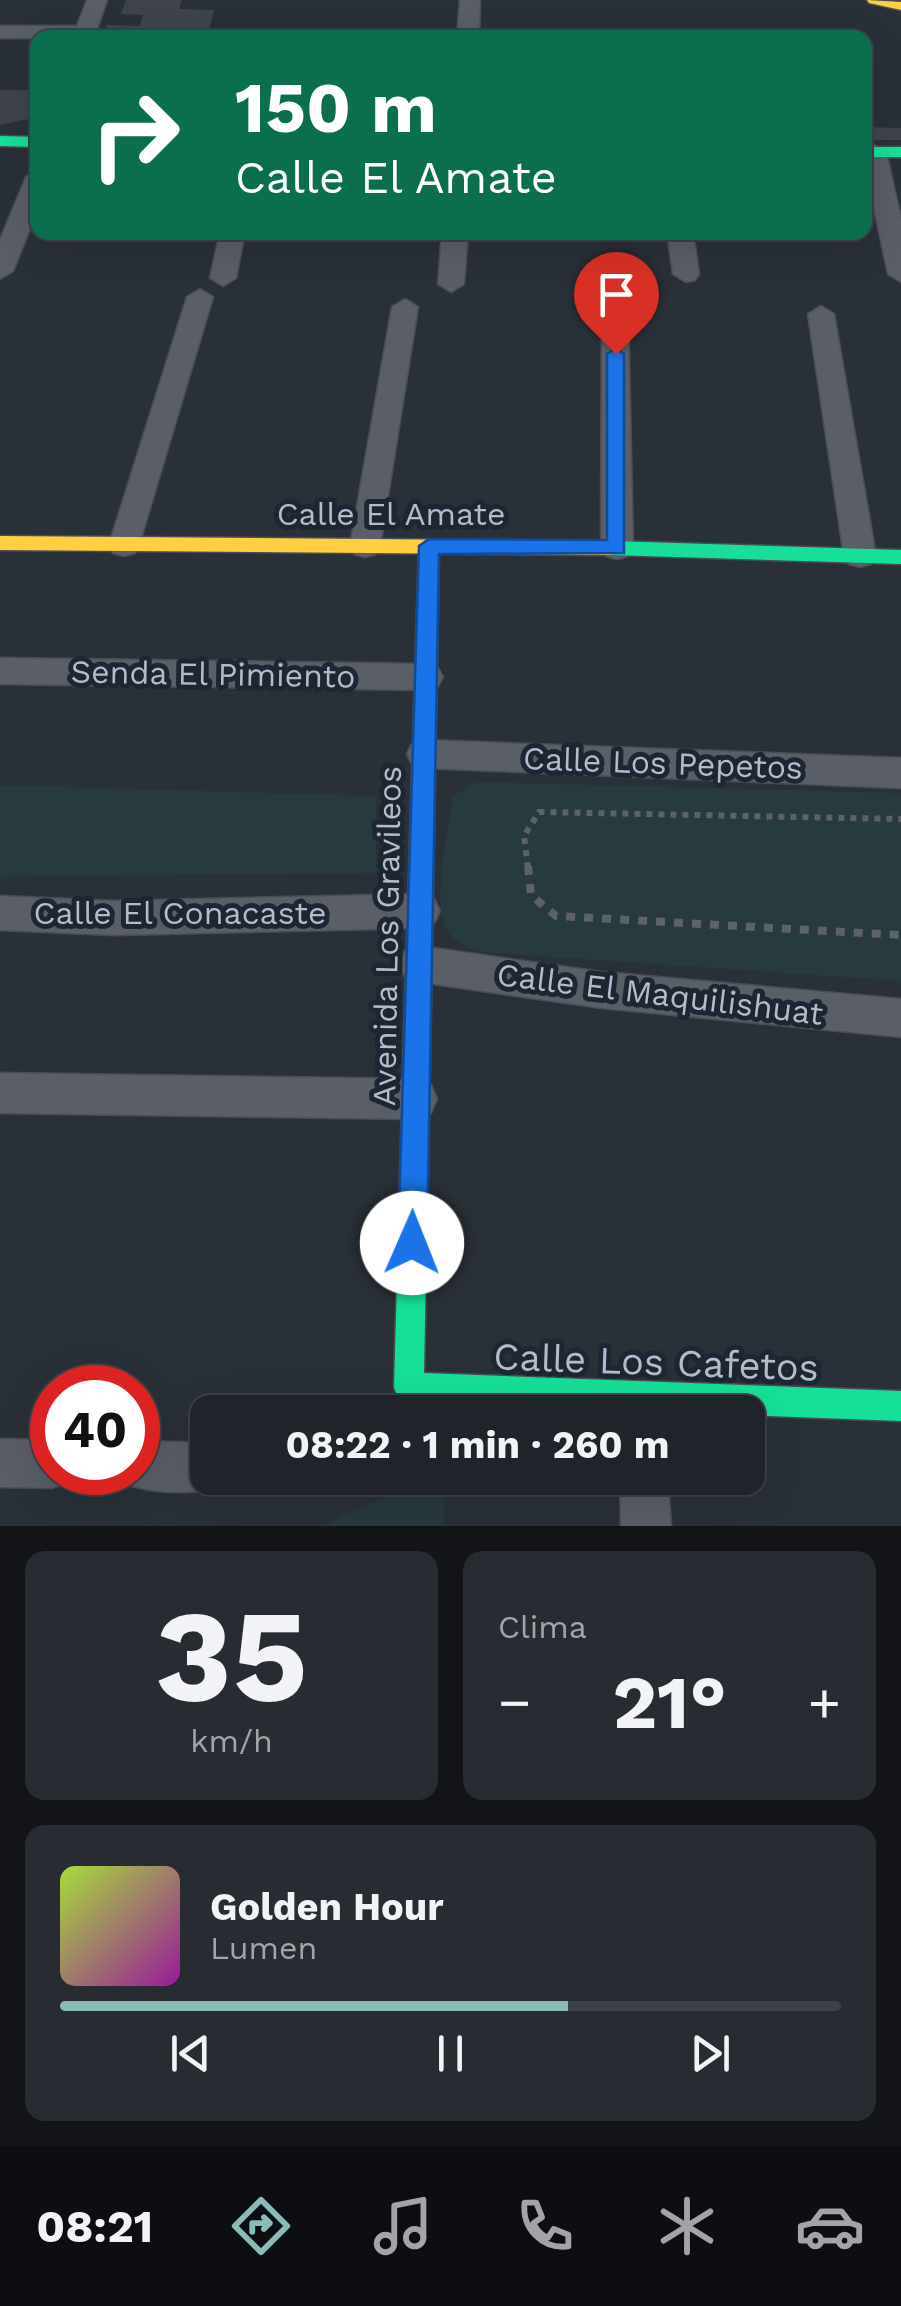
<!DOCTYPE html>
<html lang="es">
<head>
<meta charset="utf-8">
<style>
	:root { --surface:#20242a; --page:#282c32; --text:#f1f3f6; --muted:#a2a4a8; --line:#3d4147; --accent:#8bbbb9 }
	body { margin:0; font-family:"Work Sans",sans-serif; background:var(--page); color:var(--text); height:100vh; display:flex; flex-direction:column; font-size:38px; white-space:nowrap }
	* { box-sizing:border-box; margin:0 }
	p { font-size:32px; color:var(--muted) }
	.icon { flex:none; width:55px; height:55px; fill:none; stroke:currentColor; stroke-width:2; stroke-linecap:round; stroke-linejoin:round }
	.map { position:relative; height:1526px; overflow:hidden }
	.details { display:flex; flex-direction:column; gap:25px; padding:25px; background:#121417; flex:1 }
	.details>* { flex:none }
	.top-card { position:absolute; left:30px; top:30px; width:842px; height:210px; border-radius:20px; box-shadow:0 10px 40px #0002,0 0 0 2px var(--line); background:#0b6e4f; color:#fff; overflow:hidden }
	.speed { position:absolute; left:30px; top:1365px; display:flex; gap:20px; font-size:50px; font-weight:700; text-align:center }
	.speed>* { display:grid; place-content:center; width:130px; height:130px; border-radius:50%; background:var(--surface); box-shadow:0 10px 40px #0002,0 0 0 2px var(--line); line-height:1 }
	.speed .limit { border:15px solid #d22; background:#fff; color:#111 }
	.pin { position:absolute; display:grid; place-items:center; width:85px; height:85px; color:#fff; margin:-102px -42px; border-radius:50% 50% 50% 0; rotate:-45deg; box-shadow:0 0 10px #0007 }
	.pin .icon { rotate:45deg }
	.me { position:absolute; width:110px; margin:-55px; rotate:1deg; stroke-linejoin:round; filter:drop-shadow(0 0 8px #0008) }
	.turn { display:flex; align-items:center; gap:35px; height:210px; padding:0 40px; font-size:45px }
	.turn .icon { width:130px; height:130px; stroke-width:2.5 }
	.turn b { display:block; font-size:70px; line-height:85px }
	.big { font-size:75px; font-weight:700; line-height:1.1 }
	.details .widget { flex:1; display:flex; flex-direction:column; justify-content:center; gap:15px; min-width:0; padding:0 35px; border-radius:20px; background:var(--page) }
	.details .dial { align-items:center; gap:0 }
	.dial b { font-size:130px; line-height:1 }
	.song { display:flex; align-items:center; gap:30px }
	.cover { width:120px; height:120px; border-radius:15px; background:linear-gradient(135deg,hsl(80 70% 55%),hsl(300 70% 35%)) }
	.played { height:10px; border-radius:5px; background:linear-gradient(90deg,var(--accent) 65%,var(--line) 65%) }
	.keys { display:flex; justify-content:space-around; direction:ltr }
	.heat { display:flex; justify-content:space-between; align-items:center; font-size:55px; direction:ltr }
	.details .tiles { flex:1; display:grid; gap:25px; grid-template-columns:1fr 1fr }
	.widget:last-child { grid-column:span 2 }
	.trip { position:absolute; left:190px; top:1395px; width:575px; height:100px; border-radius:20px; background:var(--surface); box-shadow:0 10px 40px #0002,0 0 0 2px var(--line); font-weight:700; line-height:100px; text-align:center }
	.dock { display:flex; height:160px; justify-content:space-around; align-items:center; background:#0d0e11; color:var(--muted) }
	.dock .icon { width:70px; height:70px }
	.dock .on { color:var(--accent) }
	.dock b { font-size:45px; color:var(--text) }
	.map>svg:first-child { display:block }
	.green { fill:#273a3e }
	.building { fill:#3f444c }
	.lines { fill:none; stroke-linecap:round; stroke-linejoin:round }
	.street-casing { stroke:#484c55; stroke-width:3 }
	.fast-casing { stroke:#484c55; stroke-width:3 }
	.slow-casing { stroke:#484c55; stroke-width:3 }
	.jam-casing { stroke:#484c55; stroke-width:3 }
	.path-far1 { stroke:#5c6268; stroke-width:6; stroke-dasharray:6 6; stroke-linecap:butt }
	.path { stroke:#5c6268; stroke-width:8; stroke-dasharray:9 9; stroke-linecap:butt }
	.street { fill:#5a5e66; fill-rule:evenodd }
	.fast { fill:#16e098; fill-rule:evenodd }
	.slow { fill:#ffcf43; fill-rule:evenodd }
	.jam { fill:#f24e42; fill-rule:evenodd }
	.route { fill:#1a73e8; stroke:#114b97; stroke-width:2.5 }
	.labels { text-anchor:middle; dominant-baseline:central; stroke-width:10; stroke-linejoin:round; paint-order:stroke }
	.street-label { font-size:32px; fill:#b4bcc9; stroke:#1d2633 }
	.near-street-label { font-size:38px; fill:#b4bcc9; stroke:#1d2633 }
</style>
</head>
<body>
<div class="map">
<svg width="901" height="1526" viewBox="0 0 901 1526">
	<rect width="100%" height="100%" fill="#2a3038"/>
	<g class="green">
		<path d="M 476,782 L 901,793 L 901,981 L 479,952 C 467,947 454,942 447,930 C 431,902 449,829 453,796 Z"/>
		<path d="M 0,785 L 376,796 L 376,873 L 0,877 Z"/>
		<path d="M 426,1478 L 446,1478 L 444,1526 L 322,1526 Z"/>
	</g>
	<g class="building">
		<path d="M 126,0 L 182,0 L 179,9 L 214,10 L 207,38 L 102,38 L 107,25 L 140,26 L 143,15 L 121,14 Z"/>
		<path d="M 0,90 L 38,90 L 28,119 L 0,125 Z"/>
		<path d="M 865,127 L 901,128 L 901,140 L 865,140 Z"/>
	</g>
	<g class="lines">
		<defs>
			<g id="street">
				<path d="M 87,0 L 107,0 L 94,38 L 0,38 L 0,26 L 77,26 Z"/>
				<path d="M 460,0 L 480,0 L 479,38 L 457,38 Z"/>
				<path d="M 874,145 L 886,152 L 901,218 L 901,282 L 888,274 L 865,165 L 865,148 Z"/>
				<path d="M 38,170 L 38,209 L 13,271 L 0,279 L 0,240 L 26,177 Z"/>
				<path d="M 220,232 L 245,232 L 236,278 L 223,286 L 210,278 Z"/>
				<path d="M 442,232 L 468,232 L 464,284 L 451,292 L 438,284 Z"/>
				<path d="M 667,232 L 693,232 L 699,274 L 695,280 L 686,282 L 673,274 Z"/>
				<path d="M 200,289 L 213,297 L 139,545 L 135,553 L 124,556 L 113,553 L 109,545 L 187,297 Z"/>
				<path d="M 405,299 L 418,307 L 380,546 L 376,554 L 365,557 L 354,554 L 350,546 L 392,307 Z"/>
				<path d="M 821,306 L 834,314 L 876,556 L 871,564 L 860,567 L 849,564 L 844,556 L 808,314 Z"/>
				<path d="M 615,307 L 628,315 L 633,548 L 628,556 L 617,559 L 606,556 L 601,548 L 602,315 Z"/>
				<path d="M 0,658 L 426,664 L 438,668 L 443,677 L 438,686 L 426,690 L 0,684 Z"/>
				<path d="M 424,740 L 901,758 L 901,788 L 424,768 L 412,764 L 407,754 L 412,744 Z"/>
				<path d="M 421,894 L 434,899 L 440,911 L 434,923 L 421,928 L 114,935 L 0,930 L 0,896 L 114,901 Z"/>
				<path d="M 419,946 L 602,972 L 901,999 L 901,1037 L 602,1008 L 419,982 L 405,977 L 400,964 L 405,951 Z"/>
				<path d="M 0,1073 L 416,1079 L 431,1085 L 437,1099 L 431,1113 L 416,1119 L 0,1113 Z"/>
				<path d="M 0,1439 L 52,1440 L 52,1472 L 72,1472 L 69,1481 L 52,1488 L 0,1487 Z"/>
				<path d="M 138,1441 L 208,1443 L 208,1478 L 228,1478 L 225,1484 C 196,1496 150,1494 121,1482 L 117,1472 L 138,1472 Z"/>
				<path d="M 620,1478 L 668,1478 L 671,1526 L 621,1526 Z"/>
			</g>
			<g id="fast">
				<path d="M 0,136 L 38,137 L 38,147 L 0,146 Z"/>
				<rect x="865" y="147" width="36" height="10"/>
				<path d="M 611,541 L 901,550 L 901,564 L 611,555 L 601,548 Z"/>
				<path d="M 418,989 L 427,993 L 431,1001 L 424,1373 L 901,1391 L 901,1421 L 409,1402 L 398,1398 L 394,1387 L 405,1001 L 409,993 Z"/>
			</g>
			<g id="slow">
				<path d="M 867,0 L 901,2 L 901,10 L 869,3 Z"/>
				<path d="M 0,536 L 611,541 L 621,548 L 611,555 L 0,550 Z"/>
			</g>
			<path id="jam" d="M 429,539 L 439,546 L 431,1001 L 427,1009 L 418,1013 L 409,1009 L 405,1001 L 419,546 Z"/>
		</defs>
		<use href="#street" class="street-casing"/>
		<use href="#fast" class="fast-casing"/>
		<use href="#slow" class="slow-casing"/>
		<use href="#jam" class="jam-casing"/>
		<path class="path-far1" d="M 528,868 L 524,836 L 539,812 L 901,819"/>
		<path class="path" d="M 528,866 L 531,895 L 556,916 L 901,935"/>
		<use href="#street" class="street"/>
		<use href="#fast" class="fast"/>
		<use href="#slow" class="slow"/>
		<use href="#jam" class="jam"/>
	</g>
	<path class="route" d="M 616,348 L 624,354 L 624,553 L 439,554 L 427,1243 L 422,1253 L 412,1257 L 402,1253 L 398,1243 L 419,546 L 429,539 L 607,540 L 607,354 Z"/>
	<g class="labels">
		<g class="street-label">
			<text x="391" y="514">Calle El Amate</text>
			<text transform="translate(213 674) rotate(1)">Senda El Pimiento</text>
			<text transform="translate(663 763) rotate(2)">Calle Los Pepetos</text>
			<text x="180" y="913">Calle El Conacaste</text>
			<text transform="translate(387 936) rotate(-89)">Avenida Los Gravileos</text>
			<text transform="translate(660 994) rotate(7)">Calle El Maquilishuat</text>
		</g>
		<g class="near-street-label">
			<text transform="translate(656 1362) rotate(2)">Calle Los Cafetos</text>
		</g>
	</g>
</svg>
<div class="speed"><div class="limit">40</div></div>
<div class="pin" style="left:616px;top:354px;background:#d93025"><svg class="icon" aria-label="arrive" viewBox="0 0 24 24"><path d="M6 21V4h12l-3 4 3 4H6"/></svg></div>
<svg class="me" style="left:412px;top:1243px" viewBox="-20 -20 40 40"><circle r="19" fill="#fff"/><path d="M0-13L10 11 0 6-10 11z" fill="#1a73e8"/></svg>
<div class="trip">08:22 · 1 min · 260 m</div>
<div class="top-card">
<div class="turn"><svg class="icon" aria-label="right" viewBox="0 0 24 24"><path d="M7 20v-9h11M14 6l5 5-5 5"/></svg><div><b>150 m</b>Calle El Amate</div></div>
</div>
</div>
<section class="details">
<div class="tiles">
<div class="widget dial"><b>35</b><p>km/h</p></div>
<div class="widget"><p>Clima</p>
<div class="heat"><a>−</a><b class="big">21°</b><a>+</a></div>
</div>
<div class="widget">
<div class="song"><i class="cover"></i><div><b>Golden Hour</b><p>Lumen</p></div></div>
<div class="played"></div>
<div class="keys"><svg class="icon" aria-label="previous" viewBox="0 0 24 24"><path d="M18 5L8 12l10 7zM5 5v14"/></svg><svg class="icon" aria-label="pause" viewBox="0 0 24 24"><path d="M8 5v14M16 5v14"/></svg><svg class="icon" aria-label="next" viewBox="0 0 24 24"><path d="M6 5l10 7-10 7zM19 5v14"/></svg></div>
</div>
</div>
</section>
<nav class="dock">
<b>08:21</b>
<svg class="icon on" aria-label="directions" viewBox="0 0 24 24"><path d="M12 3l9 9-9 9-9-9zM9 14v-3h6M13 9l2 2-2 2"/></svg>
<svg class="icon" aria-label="music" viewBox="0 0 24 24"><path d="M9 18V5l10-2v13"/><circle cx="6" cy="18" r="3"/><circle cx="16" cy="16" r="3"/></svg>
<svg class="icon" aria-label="phone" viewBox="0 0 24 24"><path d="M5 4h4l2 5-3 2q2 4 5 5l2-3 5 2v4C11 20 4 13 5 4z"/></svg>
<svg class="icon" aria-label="climate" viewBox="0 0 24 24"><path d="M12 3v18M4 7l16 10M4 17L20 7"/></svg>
<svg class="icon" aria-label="car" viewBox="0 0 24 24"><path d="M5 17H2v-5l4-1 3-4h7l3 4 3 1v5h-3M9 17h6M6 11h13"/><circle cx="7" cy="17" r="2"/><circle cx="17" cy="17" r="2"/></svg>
</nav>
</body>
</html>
